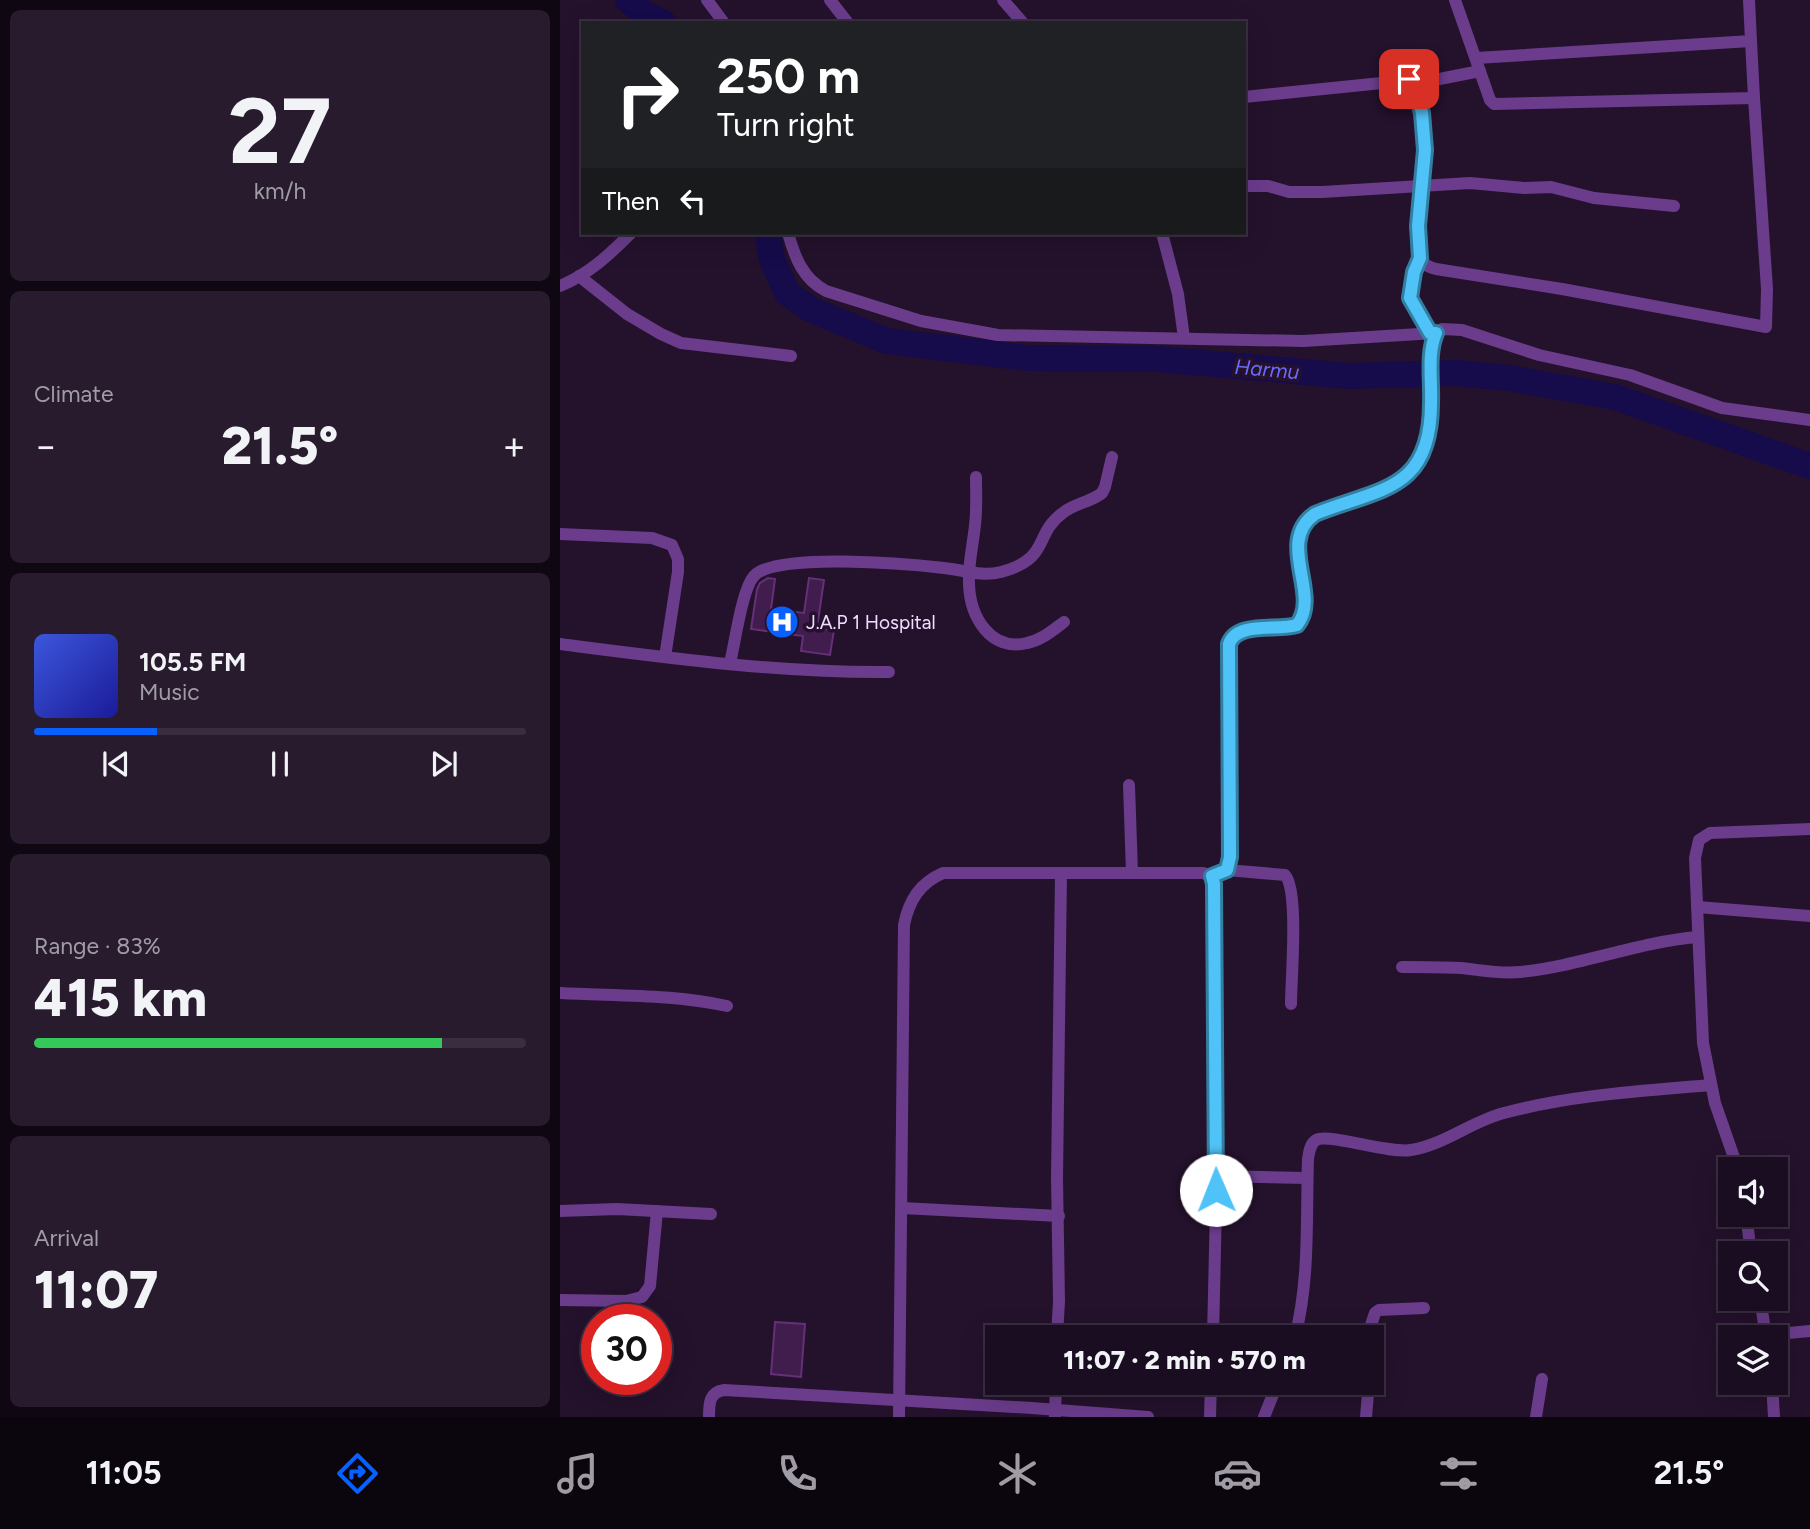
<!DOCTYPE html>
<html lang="en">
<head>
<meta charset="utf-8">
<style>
	:root { --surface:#1b0d21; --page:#281b2e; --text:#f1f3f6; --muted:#a09ca5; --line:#392d3f; --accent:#0860ff }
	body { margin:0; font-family:Figtree,sans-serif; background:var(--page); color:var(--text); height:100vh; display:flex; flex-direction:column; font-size:26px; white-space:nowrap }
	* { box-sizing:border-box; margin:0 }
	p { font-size:23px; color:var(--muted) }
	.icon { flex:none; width:38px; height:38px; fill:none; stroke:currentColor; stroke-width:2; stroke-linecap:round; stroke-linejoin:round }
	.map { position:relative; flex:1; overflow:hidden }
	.drawer { display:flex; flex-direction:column; gap:10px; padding:10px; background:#0f0712; width:560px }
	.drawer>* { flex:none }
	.banner { position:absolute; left:21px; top:21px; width:665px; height:214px; border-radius:0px; box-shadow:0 7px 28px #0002,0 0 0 2px var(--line); background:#202124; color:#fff; overflow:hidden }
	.controls { position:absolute; left:1158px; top:1157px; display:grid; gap:14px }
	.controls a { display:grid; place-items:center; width:70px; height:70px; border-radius:0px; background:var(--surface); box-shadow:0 7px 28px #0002,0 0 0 2px var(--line); font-size:35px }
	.speed { position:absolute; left:21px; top:1304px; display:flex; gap:14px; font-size:35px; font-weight:700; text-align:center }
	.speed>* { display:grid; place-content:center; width:91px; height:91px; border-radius:50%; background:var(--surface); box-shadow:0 7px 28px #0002,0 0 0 2px var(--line); line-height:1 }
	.speed .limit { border:10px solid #d22; background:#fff; color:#111 }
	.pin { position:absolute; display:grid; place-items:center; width:60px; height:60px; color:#fff; margin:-30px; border-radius:14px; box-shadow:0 4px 10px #0006 }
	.me { position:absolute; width:77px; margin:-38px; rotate:359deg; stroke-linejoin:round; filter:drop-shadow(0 0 5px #0008) }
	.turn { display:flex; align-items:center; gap:24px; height:147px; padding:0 21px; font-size:32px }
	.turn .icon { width:91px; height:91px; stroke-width:2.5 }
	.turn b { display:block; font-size:49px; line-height:60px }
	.then { display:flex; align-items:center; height:66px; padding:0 21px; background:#0003; gap:14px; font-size:26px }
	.big { font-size:52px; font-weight:800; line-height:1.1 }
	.drawer .tile { flex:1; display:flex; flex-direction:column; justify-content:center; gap:10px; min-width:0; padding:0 24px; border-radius:10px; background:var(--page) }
	.drawer .dial { align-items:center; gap:0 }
	.dial b { font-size:91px; line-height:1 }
	.song { display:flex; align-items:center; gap:21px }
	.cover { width:84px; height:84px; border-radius:10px; background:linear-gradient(135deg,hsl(230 70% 55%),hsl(240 70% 35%)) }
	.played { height:7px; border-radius:4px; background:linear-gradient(90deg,var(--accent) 25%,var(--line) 25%) }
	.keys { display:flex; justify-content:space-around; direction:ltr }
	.heat { display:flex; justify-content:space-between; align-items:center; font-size:38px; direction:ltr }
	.charge { height:10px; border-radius:5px; background:linear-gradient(90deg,#34c759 83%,var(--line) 0) }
	.trip { position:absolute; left:425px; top:1325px; width:399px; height:70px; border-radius:0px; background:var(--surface); box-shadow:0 7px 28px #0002,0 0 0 2px var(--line); font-weight:800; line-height:70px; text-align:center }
	.tab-bar { display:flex; height:112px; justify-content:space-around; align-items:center; background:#0b050d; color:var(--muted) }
	.tab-bar .icon { width:49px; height:49px }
	.tab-bar .on { color:var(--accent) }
	.tab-bar b { font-size:32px; color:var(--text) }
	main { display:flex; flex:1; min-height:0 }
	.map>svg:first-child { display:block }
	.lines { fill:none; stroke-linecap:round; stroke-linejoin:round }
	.river { stroke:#160b4b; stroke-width:26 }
	.building { fill:#411d4d; stroke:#662f79; stroke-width:2 }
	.street { stroke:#6a3c8b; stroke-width:12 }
	.route-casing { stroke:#337fa1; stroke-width:18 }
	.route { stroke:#4fc3f7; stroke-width:12 }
	.labels { text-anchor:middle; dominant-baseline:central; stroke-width:7; stroke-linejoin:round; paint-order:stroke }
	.poi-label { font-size:19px; fill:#f3dcff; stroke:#24112c; text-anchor:start }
	.water-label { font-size:21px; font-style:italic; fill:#6b6aff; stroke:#24112c }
</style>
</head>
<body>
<main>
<section class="drawer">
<div class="tile dial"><b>27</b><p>km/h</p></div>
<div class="tile"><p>Climate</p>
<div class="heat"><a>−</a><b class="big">21.5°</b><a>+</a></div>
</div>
<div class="tile">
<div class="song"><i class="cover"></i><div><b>105.5 FM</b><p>Music</p></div></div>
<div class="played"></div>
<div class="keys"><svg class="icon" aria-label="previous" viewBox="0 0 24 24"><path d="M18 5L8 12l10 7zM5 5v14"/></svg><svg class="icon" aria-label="pause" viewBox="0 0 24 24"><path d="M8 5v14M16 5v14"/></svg><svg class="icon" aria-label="next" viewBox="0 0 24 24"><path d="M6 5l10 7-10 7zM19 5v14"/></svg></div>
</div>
<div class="tile"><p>Range · 83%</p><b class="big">415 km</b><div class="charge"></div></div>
<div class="tile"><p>Arrival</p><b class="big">11:07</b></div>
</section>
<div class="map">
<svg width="1250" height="1417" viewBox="0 0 1250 1417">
	<rect width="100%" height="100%" fill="#24112c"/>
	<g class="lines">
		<g class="river">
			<path d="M 68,0 L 85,14 L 103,23"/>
			<path d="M 207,233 L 212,259 L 227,293 L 252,310 L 327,341 L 467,358 L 597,359 L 788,376 L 896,373 L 949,378 L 1055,397 L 1250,466"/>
		</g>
	</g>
	<g class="building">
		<path d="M 208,578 L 215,579 L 211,609 L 244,613 L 249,578 L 264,580 L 257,628 L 274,630 L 270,655 L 241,651 L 243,636 L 191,629 L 197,589 L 200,583 Z"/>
		<path d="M 215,1322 L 245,1324 L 241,1377 L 211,1374 Z"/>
	</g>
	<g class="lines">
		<g class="street">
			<path d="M 147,0 L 164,23"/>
			<path d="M 270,0 L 288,23"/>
			<path d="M 443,0 L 463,23"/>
			<path d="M 895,0 L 930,100 L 934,104 L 1194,98 L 1191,41"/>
			<path d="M 916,58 L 1191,41 L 1189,0"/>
			<path d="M 854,84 L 920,71"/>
			<path d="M 684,97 L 851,80 C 875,117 862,177 859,219 C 858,230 856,245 860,257 C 862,264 868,267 876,269 L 1002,289 L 1206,327 L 1207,289 L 1194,98"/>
			<path d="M 684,186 L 708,186 L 729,192 L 762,192 L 910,183 L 964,188 L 991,187 L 1034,198 L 1114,206"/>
			<path d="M 228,233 C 235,258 243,279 266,291 L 361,321 L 438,335 L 743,341 L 876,333"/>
			<path d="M 602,233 L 618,294 L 624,338"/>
			<path d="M 860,258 L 854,272 L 850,297 L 870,333"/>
			<path d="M 19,276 L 67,314 L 101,334 L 121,343 L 231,356"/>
			<path d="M 0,286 C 29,274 49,255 71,233"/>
			<path d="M 416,477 C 416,493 417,509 415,525 C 413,545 408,564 409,584 C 410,616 430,652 467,643 C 482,640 493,630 504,622"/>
			<path d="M 0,534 L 92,538 L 112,545 L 118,559 L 118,572 L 105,657"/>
			<path d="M 0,644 C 109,658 219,673 329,672"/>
			<path d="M 170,663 C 175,643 182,589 194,576 C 215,552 350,564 384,568 C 404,570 421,577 441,572 C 492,558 472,535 504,512 C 516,503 531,502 542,493 L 545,487 L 552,457"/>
			<path d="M 569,785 L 572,873"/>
			<path d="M 667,870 L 725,875 C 739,890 731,980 731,1004"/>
			<path d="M 652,876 L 667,870 L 670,857 L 668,653 L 671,639 C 689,623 715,632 737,625 C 758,600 727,552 745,520 C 778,498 823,503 851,471 C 865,454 870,428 871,406 C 872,383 862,344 882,329 L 902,330 L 979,355 L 1070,375 L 1162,408 L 1250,420"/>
			<path d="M 1137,907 L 1250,916"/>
			<path d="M 842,967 C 862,967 882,967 901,968 C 921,970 939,974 960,972 C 1020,966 1077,942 1138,937"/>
			<path d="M 0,993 C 56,996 113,994 167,1006"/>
			<path d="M 1178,1169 L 1155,1103 L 1143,1043 L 1135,858 L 1139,840 L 1150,833 L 1250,829"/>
			<path d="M 656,1176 L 747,1178"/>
			<path d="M 342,1208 L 499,1216"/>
			<path d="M 0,1211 L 57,1209 L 151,1214"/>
			<path d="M 1186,1214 L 1191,1253"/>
			<path d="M 1200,1298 L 1206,1337"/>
			<path d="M 0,1300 L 66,1301 L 82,1297 L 90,1286 L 97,1211"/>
			<path d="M 1206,1335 L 1250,1331"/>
			<path d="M 497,1337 L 499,1301 L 497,1178 L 501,874"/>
			<path d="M 735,1337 C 750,1279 746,1218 748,1159 C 749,1152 750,1144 756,1140 C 769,1133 828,1154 851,1150 C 884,1145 912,1121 944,1113 C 1011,1095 1082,1091 1151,1085"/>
			<path d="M 807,1337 L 815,1313 L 819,1310 L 864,1308"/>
			<path d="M 1212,1382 L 1214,1417"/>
			<path d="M 149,1417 C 149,1404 149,1392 164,1390 L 472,1408 L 588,1417"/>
			<path d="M 339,1417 L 344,925 C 349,900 360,883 383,873 L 643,873 L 652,876 L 654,884 L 656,1205 L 653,1337"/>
			<path d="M 495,1417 L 496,1382"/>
			<path d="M 650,1417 L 651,1382"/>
			<path d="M 704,1417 L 718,1382"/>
			<path d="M 806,1417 L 809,1382"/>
			<path d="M 976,1417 L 982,1379"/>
		</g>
	</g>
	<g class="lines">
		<defs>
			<path id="route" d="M 656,1190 L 654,884 L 652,876 L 667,870 L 670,857 L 669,644 C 677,621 718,631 737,625 C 762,595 715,542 755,514 C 819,488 871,492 871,403 C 872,380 867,354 876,333 L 870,333 L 850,298 L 854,272 L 860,258 L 858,226 L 865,150 L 862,113 L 854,84 L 849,79"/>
		</defs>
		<use href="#route" class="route-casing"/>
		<use href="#route" class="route"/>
	</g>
	<defs>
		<symbol id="hospital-disc" viewBox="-11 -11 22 22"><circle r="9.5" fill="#0860ff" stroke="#24112c"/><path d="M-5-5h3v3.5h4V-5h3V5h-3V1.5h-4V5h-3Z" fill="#fff"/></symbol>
	</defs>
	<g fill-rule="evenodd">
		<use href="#hospital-disc" x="203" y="603" width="38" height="38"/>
	</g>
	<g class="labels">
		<g class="poi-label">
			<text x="246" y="622">J.A.P 1 Hospital</text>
		</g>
		<g class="water-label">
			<text transform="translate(707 369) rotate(5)">Harmu</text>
		</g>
	</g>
</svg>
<div class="controls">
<a><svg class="icon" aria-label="sound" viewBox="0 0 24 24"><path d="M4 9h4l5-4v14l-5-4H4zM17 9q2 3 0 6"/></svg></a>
<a><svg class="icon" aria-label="search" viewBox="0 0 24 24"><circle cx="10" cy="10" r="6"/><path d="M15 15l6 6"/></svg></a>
<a><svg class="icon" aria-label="layers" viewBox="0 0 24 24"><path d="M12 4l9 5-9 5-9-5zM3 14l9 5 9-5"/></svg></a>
</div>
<div class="speed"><div class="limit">30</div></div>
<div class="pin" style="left:849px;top:79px;background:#d93025"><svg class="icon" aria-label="arrive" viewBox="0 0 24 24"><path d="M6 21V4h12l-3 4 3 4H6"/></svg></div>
<svg class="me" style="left:656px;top:1190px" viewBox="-20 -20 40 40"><circle r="19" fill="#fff"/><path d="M0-13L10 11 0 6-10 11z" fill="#4fc3f7"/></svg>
<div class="trip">11:07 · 2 min · 570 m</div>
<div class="banner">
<div class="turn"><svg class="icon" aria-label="right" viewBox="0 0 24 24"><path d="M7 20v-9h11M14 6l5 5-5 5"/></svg><div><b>250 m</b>Turn right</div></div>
<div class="then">Then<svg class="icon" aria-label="left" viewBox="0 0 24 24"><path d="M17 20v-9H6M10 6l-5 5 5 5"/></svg></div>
</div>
</div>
</main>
<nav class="tab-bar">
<b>11:05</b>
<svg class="icon on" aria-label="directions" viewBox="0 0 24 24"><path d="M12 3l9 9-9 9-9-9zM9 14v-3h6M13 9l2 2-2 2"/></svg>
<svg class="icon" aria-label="music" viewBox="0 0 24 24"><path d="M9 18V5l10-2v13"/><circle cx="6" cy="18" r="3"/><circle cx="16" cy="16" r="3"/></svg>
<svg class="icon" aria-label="phone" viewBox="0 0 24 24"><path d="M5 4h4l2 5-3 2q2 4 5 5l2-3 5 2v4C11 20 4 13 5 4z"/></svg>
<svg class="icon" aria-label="climate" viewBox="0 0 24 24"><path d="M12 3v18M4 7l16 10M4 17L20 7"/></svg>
<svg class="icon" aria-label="car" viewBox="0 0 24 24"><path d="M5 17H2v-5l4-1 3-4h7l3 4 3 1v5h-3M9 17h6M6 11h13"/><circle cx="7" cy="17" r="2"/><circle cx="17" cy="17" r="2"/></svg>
<svg class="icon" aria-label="filters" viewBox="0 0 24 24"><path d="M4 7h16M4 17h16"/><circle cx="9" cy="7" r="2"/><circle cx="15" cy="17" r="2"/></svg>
<b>21.5°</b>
</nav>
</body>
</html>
